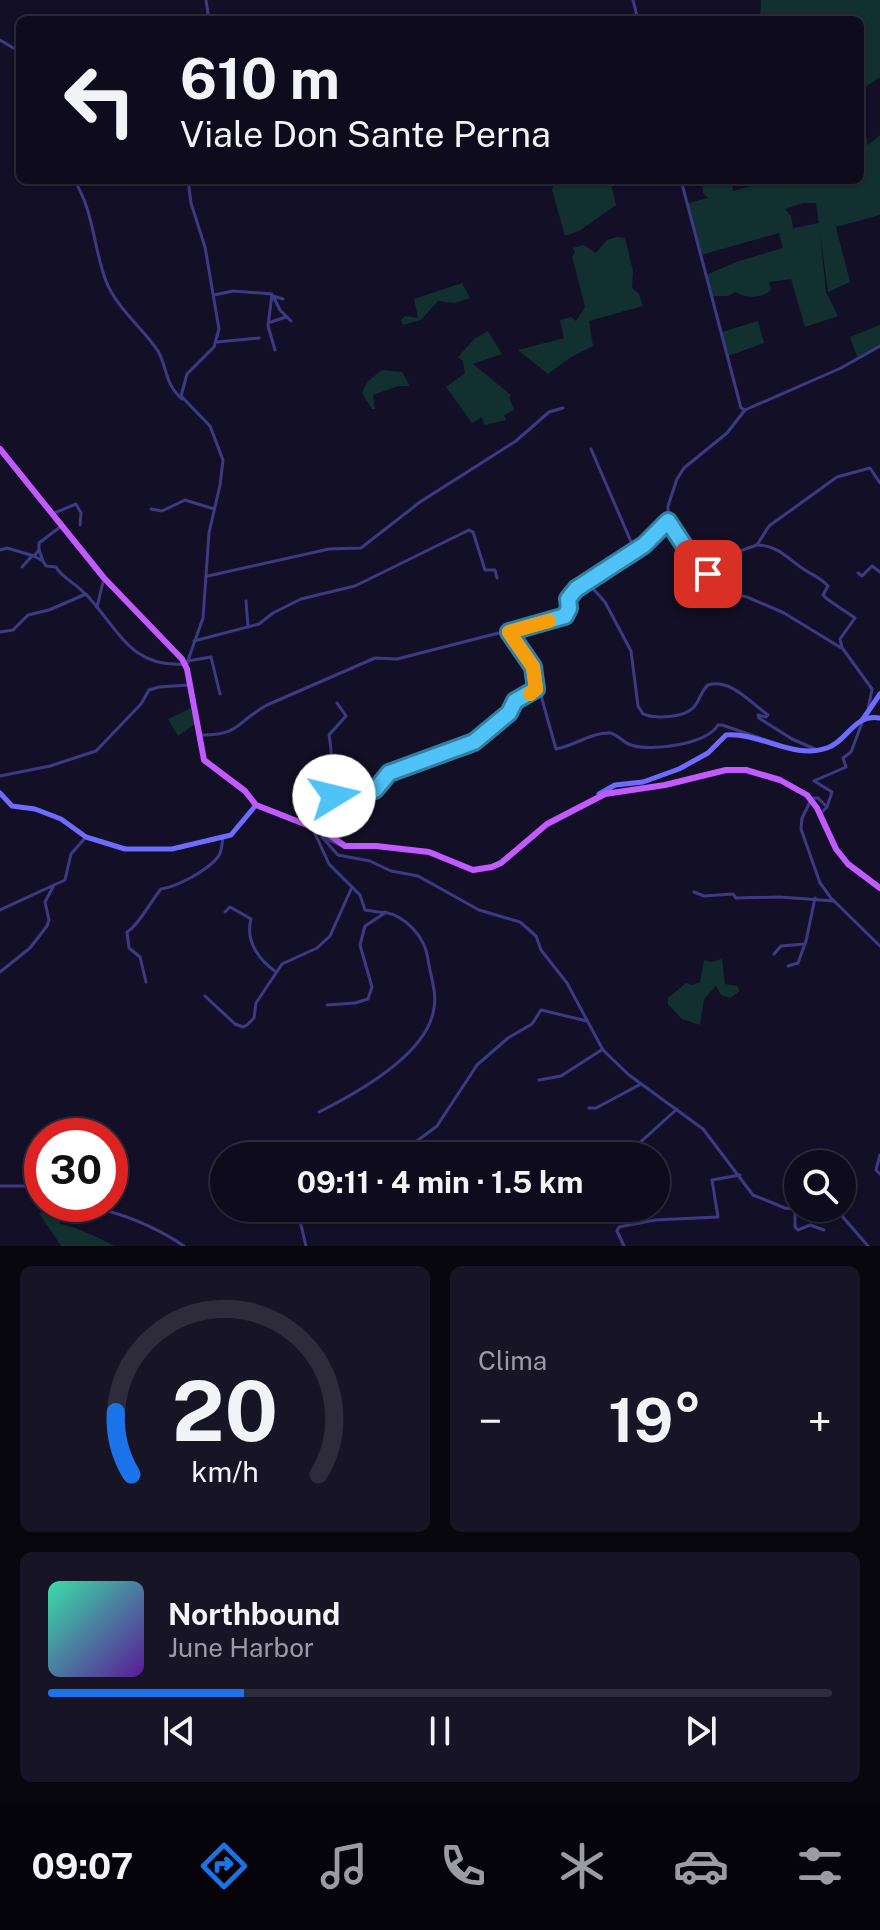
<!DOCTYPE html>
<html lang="it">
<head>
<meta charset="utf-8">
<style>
	:root { --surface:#0e0b1c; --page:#171425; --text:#f1f3f6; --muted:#9b9ba3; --line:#2e2b3b; --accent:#1a73e8 }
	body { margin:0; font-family:"Public Sans",sans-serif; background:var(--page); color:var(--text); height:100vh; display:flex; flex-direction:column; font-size:30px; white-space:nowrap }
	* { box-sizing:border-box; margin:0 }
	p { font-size:26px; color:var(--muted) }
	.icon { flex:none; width:44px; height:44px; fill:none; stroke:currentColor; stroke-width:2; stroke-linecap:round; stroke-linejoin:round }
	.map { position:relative; height:1246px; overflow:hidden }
	.side { display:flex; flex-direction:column; gap:20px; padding:20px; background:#08060f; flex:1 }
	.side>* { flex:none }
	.top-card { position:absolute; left:16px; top:16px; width:848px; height:168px; border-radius:12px; box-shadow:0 2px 6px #0004,0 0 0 2px var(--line); background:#0e0b1c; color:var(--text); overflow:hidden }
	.tools { position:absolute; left:784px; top:1150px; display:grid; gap:16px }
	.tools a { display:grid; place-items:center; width:72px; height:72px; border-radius:50%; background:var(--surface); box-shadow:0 2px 6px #0004,0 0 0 2px var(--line); font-size:40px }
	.speed { position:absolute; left:24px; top:1118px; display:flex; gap:16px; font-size:40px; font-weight:700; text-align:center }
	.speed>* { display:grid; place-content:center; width:104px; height:104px; border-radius:50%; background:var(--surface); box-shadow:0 2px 6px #0004,0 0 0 2px var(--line); line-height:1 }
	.speed .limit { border:12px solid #d22; background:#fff; color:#111 }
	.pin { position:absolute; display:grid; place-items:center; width:68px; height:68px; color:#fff; margin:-34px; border-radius:16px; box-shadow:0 4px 12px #0006 }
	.me { position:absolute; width:88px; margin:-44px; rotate:81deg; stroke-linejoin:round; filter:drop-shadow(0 0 6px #0008) }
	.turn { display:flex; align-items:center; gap:28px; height:168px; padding:0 32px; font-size:36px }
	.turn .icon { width:104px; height:104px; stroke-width:2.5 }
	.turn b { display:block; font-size:56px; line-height:68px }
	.big { font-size:60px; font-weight:700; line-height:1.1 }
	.side .widget { flex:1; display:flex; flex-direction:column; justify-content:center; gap:12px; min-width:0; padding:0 28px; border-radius:12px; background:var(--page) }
	.side .dial { align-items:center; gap:0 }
	.dial svg { height:208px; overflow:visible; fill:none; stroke:var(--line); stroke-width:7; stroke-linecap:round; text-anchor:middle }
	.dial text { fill:var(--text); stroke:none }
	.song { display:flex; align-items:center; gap:24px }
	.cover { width:96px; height:96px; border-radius:12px; background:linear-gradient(135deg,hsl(160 70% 55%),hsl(270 70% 35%)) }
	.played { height:8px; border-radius:4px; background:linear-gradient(90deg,var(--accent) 25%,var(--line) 25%) }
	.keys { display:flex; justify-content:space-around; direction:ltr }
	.heat { display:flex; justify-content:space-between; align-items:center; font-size:44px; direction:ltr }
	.side .tiles { flex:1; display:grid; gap:20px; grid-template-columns:1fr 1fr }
	.widget:last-child { grid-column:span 2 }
	.trip { position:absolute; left:210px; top:1142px; width:460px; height:80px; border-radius:40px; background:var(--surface); box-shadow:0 2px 6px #0004,0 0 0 2px var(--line); font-weight:700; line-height:80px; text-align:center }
	.tabs { display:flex; height:128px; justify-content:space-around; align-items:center; background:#06040b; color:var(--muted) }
	.tabs .icon { width:56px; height:56px }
	.tabs .current { color:var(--accent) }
	.tabs b { font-size:36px; color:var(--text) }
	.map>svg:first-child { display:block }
	.green { fill:#12302f }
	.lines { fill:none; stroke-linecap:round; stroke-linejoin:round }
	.street { stroke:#3d3a85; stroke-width:3 }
	.secondary { stroke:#6f6bff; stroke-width:5 }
	.primary { stroke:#c25bff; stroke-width:6 }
	.route-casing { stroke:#337fa1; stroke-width:20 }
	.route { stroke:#4fc3f7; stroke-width:14 }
	.slow { stroke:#f59e0b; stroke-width:14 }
</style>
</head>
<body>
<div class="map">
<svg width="880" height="1246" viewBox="0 0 880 1246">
	<rect width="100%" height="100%" fill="#130f26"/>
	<g class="green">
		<path d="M 761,0 L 880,0 L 880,77 L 860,91 L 860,20 L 760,20 Z"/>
		<path d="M 860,112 L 868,145 L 880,135 L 880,215 L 836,227 L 850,282 L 828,292 L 816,203 L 803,203 L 785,209 L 791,216 L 793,228 L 819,223 L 826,292 L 838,316 L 805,327 L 791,279 L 769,282 L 771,290 C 762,299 745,298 735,292 L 728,296 L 712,296 L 706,275 L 736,262 L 783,248 L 779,233 L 701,255 L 688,203 L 708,198 L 703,193 L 702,184 L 713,180 L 744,180 L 732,186 L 733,191 L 765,182 L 766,180 L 860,180 Z"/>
		<path d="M 577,180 L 610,180 L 616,205 L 579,231 L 565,236 L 552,190 L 553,186 Z"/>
		<path d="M 617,237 L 625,238 L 633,271 L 632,288 L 639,294 L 643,306 L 589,321 L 593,346 L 571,357 L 548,374 L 518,350 L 564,338 L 560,320 L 571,317 L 576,321 L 585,307 L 572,256 L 575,253 L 573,248 L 584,245 L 596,253 L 607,240 Z"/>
		<path d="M 462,283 L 470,298 L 455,303 L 438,301 L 421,320 L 403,325 L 401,320 L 405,316 L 418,318 L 414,299 Z"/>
		<path d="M 758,321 L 764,343 L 728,356 L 722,332 Z"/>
		<path d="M 880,325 L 880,345 L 857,357 L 850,337 Z"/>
		<path d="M 488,331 L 502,354 L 473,364 L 511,395 L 509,397 L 514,410 L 504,415 L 506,420 L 485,425 L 481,417 L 472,423 L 446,387 L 465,373 L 463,361 L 458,357 L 474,339 Z"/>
		<path d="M 382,370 L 402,372 L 410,386 L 398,386 L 373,395 L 375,409 L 372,409 L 362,393 L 367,382 Z"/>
		<path d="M 191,708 L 195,724 L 178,736 L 168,719 Z"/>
		<path d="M 722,959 L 725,984 L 737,986 L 740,991 L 730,998 L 721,995 L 716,986 L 704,999 L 700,1025 L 682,1019 L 668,1004 L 668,998 L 686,983 L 692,985 L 700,982 L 704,960 L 711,962 Z"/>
		<path d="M 58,1211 L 60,1224 C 72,1225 102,1239 114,1246 L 61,1246 L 39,1213 Z"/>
	</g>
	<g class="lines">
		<g class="street">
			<path d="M 206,0 L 209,20"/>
			<path d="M 633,0 L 638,20"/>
			<path d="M 0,40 L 20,52"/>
			<path d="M 74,180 C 94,211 93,247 106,281 C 117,309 142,327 158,351 C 168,369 164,383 182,399"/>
			<path d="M 681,180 L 741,408 L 745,410"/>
			<path d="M 214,295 L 233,291 L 272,294 L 268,326 L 275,350"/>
			<path d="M 283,299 L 273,296 L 280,310 L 291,321"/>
			<path d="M 271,322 L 286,317"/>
			<path d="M 217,342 L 259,338"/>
			<path d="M 591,449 L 635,551"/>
			<path d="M 151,509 L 162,511 L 185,500 L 214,509"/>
			<path d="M 52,514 L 76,504 L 81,513 L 80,525"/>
			<path d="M 668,521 L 695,562 L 715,580 L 724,592 L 747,597 L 784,613 L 843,649 L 872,689 L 868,710"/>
			<path d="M 668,521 L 668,506 L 677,479 L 684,468 L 727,433 L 745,410 L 841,368 L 880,346"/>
			<path d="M 757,545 C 778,545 789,560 805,570 C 814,576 821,578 828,586 L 823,595 L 827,599 L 855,618 L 840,639 L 842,647"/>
			<path d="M 0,550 L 7,548 L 34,556 L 39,550 L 39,543 L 60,527"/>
			<path d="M 34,556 L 43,561 L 39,550"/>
			<path d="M 43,561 L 46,566 L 56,567 C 62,578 77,584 85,594"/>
			<path d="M 22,567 L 32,556"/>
			<path d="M 858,573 L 862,576 L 872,566 L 880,572"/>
			<path d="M 710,575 L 734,553 L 757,545 L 769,526 L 837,477 L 870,468 L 880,483"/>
			<path d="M 208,576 L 329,549 L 361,548 L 420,502 L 516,441 L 549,412 L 563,408"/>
			<path d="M 104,578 L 97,607 C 123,639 137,667 183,664"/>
			<path d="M 587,582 L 605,602 L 631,651 L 638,706 L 643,714 C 656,719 684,718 694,707 C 700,700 701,691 708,685 C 730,678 751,703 768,715 L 766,717 L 758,715 L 759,718 L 792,739 L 815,749"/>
			<path d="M 246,601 L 248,627"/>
			<path d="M 0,632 L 13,630 L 28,615 L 49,610 L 86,594 L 97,607"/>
			<path d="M 509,632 L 533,667 L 534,685 L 540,692 L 556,749 C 574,746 592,732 610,733 C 618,734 623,743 631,745 C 652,752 707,744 718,725 L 722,725 L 778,744"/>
			<path d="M 194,641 L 259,624 L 273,613 L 301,599 L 355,586 L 469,530 L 473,532 L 485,570 L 495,570 L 497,578"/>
			<path d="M 188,661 L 211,657 L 220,694"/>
			<path d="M 186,666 L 203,618 L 209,533 L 220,485 L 223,460 L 210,426 L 181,396 L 187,374 L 214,347 L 219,329 L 205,247 L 191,203 L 188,180"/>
			<path d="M 200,735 C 240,736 236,722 267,705 L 375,658 L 397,659 L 565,616 L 569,608 L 568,599 L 576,589 L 644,545 L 668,521"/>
			<path d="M 0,776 L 50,766 L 96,751 L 141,704 L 149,690 L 159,687 L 190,685"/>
			<path d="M 334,796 C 331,775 333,755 329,735 L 346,716 L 337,703"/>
			<path d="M 813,798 L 818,798 L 827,807 L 820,814"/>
			<path d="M 810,802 L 802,818 L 801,829 L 820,883 L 831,898 L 880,946"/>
			<path d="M 827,807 L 832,792 L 814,781 L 846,767 L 843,758 L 851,752 L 862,723"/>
			<path d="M 313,829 L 329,864 L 360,895 L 365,910 L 385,913 L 365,926 L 360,945 L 372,987 L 368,999 L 355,1003 L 327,1005"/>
			<path d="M 319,830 L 334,796 L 375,790 L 389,773 L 474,742 L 509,713 L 515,701 L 536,689"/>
			<path d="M 344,847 L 322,837 L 338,855 L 370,861 L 391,871 L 418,876 L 479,910 L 520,922 L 536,936 L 541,950 L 567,983 L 603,1050 L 629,1075 L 703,1129 L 753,1195 L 785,1208 L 800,1210 L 818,1208"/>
			<path d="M 694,892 L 704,896 L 733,894 L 736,898 L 780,897 L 834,901"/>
			<path d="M 0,910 L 65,880 L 71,854 L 86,837"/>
			<path d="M 225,912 L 230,907 L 251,919 C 245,941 259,960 276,972"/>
			<path d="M 774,954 L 781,946 L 804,944"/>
			<path d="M 788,966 L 798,963 L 806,941 L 815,898"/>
			<path d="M 0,972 L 30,948 L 47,926 L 49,920 L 45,902 L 53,887"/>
			<path d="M 146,982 L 140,957 L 129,948 L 127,932 C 138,926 151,901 161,889 C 176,887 207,871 218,857 C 222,852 222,843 223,837"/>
			<path d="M 205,996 L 235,1024 L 243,1027 L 247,1025 L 254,1018 L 256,1003 L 282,964 L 317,948 L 330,936 L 352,887"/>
			<path d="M 539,1080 L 561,1076 L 603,1049"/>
			<path d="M 589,1108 L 596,1108 L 641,1084"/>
			<path d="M 319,1112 C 357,1093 428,1054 434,1008 C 437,991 430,975 428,959 C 425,937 406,916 384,912"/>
			<path d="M 880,1155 L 876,1170 L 880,1174"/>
			<path d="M 397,1156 L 437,1126 L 477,1065 L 508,1038 L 532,1024 L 541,1010 L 587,1021"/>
			<path d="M 625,1156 L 677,1109"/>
			<path d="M 0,1186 L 42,1186"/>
			<path d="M 81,1204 C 118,1212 152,1224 184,1246"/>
			<path d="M 297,1208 L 306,1246"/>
			<path d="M 835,1208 L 868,1246"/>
			<path d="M 795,1209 L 795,1227 L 798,1230 L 810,1225 L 824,1230"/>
			<path d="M 624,1246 L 617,1231 L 619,1227 L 655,1220 L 718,1217 L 712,1180 L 740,1175"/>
		</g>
		<g class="secondary">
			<path d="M 863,719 L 880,694"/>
			<path d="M 0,793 L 12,806 L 35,809 L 61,819 L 86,837 L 125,849 L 172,849 L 231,835 L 256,805"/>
			<path d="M 599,794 L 615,785 L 643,782 L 679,769 L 708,753 L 726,735 C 759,732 794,760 827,748 C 848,741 854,713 880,718"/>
		</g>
		<path class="primary" d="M 0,449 L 104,578 L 182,659 L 187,669 L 204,760 L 245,791 L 256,805 L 325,832 L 345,846 L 376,846 L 429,852 L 473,870 L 492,867 L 501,863 L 547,824 L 605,794 L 665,785 L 726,770 L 746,770 L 780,780 L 807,795 L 817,808 L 836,849 L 848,864 L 880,888"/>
	</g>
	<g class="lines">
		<defs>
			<path id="route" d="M 334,796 L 375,790 L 389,773 L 474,742 L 509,713 L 515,701 L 536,689 L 533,667 L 509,632 L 565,616 L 569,608 L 568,599 L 576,589 L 644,545 L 668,521 L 695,562 L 708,574"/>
		</defs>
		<use href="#route" class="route-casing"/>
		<use href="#route" class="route"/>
		<path class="slow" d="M 530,694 L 536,689 L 533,667 L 509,632 L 549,621"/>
	</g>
</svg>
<div class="tools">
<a><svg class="icon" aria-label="search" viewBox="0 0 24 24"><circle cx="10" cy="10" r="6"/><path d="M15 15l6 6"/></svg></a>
</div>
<div class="speed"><div class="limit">30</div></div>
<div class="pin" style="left:708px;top:574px;background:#d93025"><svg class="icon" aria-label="arrive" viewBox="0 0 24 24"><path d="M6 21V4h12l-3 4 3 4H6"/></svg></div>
<svg class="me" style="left:334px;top:796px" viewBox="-20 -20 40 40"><circle r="19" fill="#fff"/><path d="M0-13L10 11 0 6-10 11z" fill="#4fc3f7"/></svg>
<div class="trip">09:11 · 4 min · 1.5 km</div>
<div class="top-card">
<div class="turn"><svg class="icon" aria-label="left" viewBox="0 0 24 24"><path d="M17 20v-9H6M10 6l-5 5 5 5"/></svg><div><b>610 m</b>Viale Don Sante Perna</div></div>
</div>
</div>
<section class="side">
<div class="tiles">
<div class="widget dial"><svg viewBox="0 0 100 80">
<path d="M14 69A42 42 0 1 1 86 69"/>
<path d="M14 69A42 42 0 0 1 8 45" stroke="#1a73e8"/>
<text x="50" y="56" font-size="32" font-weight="700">20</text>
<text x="50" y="72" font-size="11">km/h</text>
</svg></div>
<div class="widget"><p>Clima</p>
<div class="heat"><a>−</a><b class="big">19°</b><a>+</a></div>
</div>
<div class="widget">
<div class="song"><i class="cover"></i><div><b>Northbound</b><p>June Harbor</p></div></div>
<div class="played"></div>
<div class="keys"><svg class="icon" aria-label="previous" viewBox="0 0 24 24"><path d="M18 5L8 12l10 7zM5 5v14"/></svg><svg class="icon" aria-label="pause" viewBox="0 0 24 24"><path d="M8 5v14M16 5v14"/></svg><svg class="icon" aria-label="next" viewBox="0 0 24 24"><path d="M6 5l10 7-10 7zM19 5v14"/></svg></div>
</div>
</div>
</section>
<nav class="tabs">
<b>09:07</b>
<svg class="icon current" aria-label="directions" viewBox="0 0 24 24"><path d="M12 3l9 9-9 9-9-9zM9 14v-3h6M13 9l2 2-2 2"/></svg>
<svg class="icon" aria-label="music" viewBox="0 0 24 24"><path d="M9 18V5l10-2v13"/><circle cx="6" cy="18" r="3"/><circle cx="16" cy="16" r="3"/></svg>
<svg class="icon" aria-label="phone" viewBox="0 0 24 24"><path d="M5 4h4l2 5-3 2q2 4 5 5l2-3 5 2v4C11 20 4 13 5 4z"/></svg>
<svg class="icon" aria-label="climate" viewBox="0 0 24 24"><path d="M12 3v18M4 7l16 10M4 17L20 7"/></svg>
<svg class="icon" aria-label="car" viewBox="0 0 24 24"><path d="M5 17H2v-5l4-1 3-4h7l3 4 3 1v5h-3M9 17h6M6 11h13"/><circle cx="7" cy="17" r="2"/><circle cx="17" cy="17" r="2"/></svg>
<svg class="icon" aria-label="filters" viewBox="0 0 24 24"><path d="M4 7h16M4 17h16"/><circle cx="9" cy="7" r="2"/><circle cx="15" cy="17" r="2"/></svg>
</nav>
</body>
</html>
